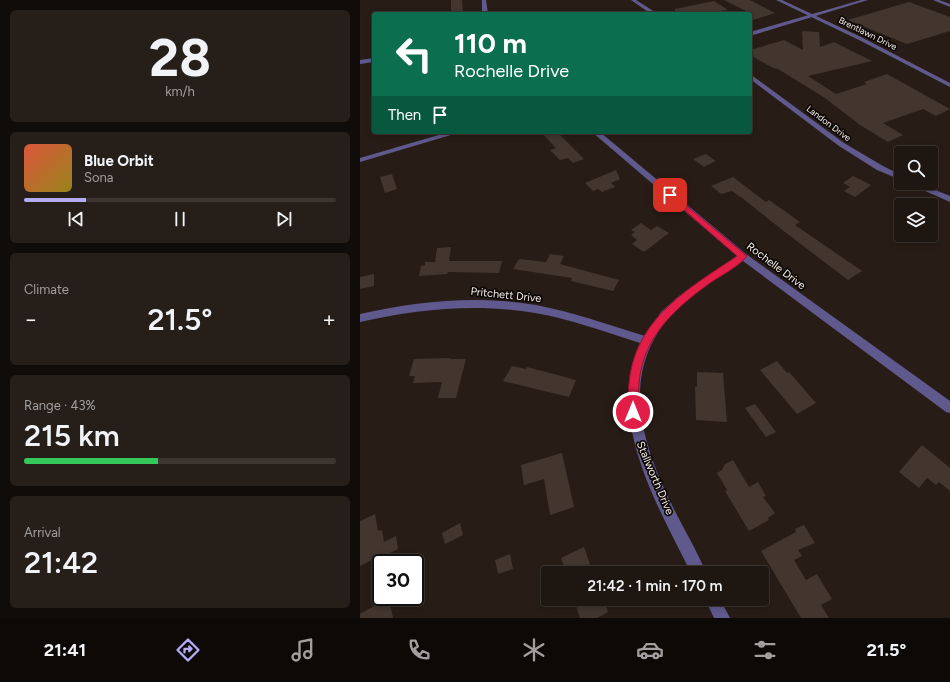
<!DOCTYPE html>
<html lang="en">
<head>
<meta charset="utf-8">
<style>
	:root { --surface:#1e1610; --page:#261f19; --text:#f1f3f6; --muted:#a19f9f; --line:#3c3530; --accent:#b4acf9 }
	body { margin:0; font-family:Figtree,sans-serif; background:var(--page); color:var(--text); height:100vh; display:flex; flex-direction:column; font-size:15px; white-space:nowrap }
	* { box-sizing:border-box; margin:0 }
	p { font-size:13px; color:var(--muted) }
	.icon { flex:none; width:22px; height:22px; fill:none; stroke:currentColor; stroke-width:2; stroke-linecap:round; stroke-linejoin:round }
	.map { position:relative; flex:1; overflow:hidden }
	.side { display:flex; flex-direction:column; gap:10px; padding:10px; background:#100c09; width:360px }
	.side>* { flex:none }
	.hud { position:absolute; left:12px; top:12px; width:380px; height:122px; border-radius:4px; box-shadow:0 2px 6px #0003,0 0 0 1px var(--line); background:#0b6e4f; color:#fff; overflow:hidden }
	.controls { position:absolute; left:534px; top:146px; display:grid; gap:8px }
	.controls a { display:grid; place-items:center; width:44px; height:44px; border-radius:4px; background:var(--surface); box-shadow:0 2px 6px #0003,0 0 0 1px var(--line); font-size:20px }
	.speed { position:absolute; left:12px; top:554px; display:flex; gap:8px; font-size:20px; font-weight:700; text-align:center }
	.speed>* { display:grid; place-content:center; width:52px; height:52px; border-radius:50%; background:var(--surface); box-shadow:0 2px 6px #0003,0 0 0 1px var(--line); line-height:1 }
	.speed .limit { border:2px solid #111; border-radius:6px; background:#fff; color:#111 }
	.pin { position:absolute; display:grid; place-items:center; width:34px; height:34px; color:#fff; margin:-17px; border-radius:8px; box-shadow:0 2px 6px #0006 }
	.me { position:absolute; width:44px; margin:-22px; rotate:0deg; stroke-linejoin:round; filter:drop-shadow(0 0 3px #0008) }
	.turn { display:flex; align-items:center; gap:14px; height:84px; padding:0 16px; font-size:18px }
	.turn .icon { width:52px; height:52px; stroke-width:2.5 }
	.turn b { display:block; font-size:28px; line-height:34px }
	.then { display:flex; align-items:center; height:38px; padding:0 16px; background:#0003; gap:8px; font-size:15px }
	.big { font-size:30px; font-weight:600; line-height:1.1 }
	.side .tile { flex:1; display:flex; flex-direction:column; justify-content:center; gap:6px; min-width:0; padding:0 14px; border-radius:6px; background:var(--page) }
	.side .dial { align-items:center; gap:0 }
	.dial b { font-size:52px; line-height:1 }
	.song { display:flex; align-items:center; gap:12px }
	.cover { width:48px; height:48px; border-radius:6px; background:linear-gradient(135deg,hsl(10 70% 55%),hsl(50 70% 35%)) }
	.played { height:4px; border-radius:2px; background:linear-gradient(90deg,var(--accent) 20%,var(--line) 20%) }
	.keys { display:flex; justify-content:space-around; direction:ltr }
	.heat { display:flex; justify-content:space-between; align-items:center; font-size:22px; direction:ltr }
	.charge { height:6px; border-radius:3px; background:linear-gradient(90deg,#34c759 43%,var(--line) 0) }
	.trip { position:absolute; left:181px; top:566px; width:228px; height:40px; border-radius:4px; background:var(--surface); box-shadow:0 2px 6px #0003,0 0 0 1px var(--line); font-weight:600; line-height:40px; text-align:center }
	.menu { display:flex; height:64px; justify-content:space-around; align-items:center; background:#0c0906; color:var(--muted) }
	.menu .icon { width:28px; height:28px }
	.menu .on { color:var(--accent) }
	.menu b { font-size:18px; color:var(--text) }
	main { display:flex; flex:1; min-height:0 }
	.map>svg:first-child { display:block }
	.building { fill:#42362e }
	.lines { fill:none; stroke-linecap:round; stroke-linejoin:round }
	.minor { fill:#5f598d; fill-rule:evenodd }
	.tertiary { fill:#5f598d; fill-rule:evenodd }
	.route { fill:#e11d48; stroke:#92132f }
	.labels { text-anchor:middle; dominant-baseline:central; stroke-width:3.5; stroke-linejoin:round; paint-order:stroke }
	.far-street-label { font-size:9px; fill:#f6efea; stroke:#0d0806 }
	.street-label { font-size:11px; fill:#f6efea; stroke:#0d0806 }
</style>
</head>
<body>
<main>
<section class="side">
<div class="tile dial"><b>28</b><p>km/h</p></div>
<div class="tile">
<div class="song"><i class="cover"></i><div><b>Blue Orbit</b><p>Sona</p></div></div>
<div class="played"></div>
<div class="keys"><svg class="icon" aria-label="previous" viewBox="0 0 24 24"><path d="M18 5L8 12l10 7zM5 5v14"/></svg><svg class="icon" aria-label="pause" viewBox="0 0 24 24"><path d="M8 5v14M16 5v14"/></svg><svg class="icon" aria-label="next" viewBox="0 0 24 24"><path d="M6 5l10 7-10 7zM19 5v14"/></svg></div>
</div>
<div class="tile"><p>Climate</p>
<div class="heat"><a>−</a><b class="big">21.5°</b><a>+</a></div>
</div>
<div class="tile"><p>Range · 43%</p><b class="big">215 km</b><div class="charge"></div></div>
<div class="tile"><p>Arrival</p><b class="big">21:42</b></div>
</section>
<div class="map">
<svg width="590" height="618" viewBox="0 0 590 618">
	<rect width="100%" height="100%" fill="#281d16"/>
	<g class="building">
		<path d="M 91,0 L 102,0 L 103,13 L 91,14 Z"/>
		<path d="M 364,0 L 390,0 L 415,13 L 390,21 L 390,13 Z"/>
		<path d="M 354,1 L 368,10 L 338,14 L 316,14 L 315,9 Z"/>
		<path d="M 549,2 L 590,17 L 590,31 L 547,44 L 488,20 Z"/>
		<path d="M 442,31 L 459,32 L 460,47 L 474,42 L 512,61 L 448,76 L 476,94 L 507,84 L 504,82 L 527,74 L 590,109 L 576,116 L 563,109 L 523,123 L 543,135 L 528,142 L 500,125 L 465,98 L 418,69 L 413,68 L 390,55 L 390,50 L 424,40 L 443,50 Z"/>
		<path d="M 181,132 L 197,132 L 224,159 L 213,163 L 208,158 L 200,160 L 190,150 L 196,148 Z"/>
		<path d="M 346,154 L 356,161 L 344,167 L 333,159 Z"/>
		<path d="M 256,170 L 260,179 L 251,183 L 255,187 L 242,192 L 238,189 L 233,191 L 225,183 Z"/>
		<path d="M 32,174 L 37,189 L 25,193 L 20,177 Z"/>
		<path d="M 493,176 L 511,185 L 495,197 L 484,191 L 490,187 L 483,183 Z"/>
		<path d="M 373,177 L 406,202 L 409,200 L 440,222 L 435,225 L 502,271 L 488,280 L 421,229 L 381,197 L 380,197 L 372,191 L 361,194 L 351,186 Z"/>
		<path d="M 281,223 L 291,230 L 297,226 L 309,233 L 284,252 L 272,244 L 277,240 L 271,235 L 275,232 L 271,230 Z"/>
		<path d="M 91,247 L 89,261 L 142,261 L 139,273 L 88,272 L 87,274 L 59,276 L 61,266 L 65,265 L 65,262 L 75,262 L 77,248 Z"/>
		<path d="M 190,254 L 204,256 L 200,264 L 259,280 L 253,291 L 211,281 L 212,278 L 153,269 L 159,259 L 186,262 Z"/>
		<path d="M 14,274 L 14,286 L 0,289 L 0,277 Z"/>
		<path d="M 90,358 L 90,359 L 106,359 L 96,398 L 78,398 L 82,382 L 53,383 L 55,376 L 49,376 L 54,359 Z"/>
		<path d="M 417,361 L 427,373 L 429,372 L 456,403 L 437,414 L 400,370 Z"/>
		<path d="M 152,366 L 166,369 L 167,367 L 216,380 L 209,397 L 143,381 Z"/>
		<path d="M 337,372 L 363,373 L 367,422 L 336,420 L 335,387 L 337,387 Z"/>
		<path d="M 395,404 L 416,432 L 406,437 L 385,408 Z"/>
		<path d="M 562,445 L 590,468 L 590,491 L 579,482 L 576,485 L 567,478 L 559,488 L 539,472 Z"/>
		<path d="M 202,453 L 214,507 L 190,515 L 184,479 L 164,485 L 161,465 Z"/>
		<path d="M 373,460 L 389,487 L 398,482 L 406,496 L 403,497 L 415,513 L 408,518 L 409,520 L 389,531 L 365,491 L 367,490 L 357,473 L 362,470 L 365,464 Z"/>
		<path d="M 15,514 L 18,531 L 22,530 L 24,542 L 36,536 L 38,549 L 24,556 L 23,554 L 0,566 L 0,521 Z"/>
		<path d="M 100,523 L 103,535 L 85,544 L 82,533 Z"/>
		<path d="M 444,525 L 455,543 L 438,550 L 442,556 L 434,560 L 446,580 L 457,574 L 472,599 L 461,605 L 469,618 L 441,618 L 401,551 L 436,532 L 435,529 Z"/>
		<path d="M 224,547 L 233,573 L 206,573 L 201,558 Z"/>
		<path d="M 150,554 L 153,569 L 138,574 L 135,560 Z"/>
		<path d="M 29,598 L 33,618 L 0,618 L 0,614 Z"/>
		<path d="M 214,599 L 244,599 L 248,612 L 237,618 L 220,618 Z"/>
	</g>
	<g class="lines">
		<g class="minor">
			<path d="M 122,0 L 126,0 L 128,14 L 122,14 Z"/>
			<path d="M 271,0 L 276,0 L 298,14 L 291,14 Z"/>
			<path d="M 416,0 L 422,0 L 503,38 L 590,83 L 590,87 L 499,40 Z"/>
			<path d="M 573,0 L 579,0 L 590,4 L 590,7 Z"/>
			<path d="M 14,58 L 14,62 L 0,64 L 0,60 Z"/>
			<path d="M 390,74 L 484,143 L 523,166 L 541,175 L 541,180 L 517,170 L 479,146 L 390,79 Z"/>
			<path d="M 232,132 L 240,132 L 386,254 L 590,401 L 590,413 L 586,412 L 383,261 C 360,276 336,290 317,309 C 258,368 280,440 312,505 C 323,528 337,550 346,573 L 331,573 C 298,506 245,419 280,343 C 245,332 211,319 175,313 C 116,303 58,309 0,322 L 0,314 C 58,301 117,295 176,305 C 213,312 249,325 285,336 L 301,312 L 319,296 L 377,256 Z"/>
			<path d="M 547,183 L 558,183 L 590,196 L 590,202 Z"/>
			<path d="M 345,599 L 360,599 L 370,618 L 354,618 Z"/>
		</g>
		<g class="tertiary">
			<path d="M 501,0 L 508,0 L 390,36 L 390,32 Z"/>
			<path d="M 89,132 L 101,132 L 0,162 L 0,158 Z"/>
		</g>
	</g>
	<path class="route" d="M 310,192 L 387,256 C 380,266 360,276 350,283 C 317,307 287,333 280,375 C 278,387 279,400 278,412 L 277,415 L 273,417 L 269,415 L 268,412 C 268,400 268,387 270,375 C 280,315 331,287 377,256 L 308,196 L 307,195 Z"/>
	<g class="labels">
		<g class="far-street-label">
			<text transform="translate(508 33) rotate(26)">Brentlawn Drive</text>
			<text transform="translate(469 123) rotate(37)">Landon Drive</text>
		</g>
		<g class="street-label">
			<text transform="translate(416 266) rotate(37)">Rochelle Drive</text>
			<text transform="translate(146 295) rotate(6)">Pritchett Drive</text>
			<text transform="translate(295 478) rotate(67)">Stallworth Drive</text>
		</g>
	</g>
</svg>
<div class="controls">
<a><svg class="icon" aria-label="search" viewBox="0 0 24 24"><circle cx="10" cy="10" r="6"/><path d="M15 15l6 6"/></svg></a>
<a><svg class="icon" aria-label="layers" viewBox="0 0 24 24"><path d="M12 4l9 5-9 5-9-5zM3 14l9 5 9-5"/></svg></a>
</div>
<div class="speed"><div class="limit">30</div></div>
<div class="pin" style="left:310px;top:195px;background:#d93025"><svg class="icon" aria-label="arrive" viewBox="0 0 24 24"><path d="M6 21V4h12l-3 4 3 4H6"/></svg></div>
<svg class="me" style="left:273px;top:412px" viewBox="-20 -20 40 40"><circle r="17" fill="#e11d48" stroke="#fff" stroke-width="3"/><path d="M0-11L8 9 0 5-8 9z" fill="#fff"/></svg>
<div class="trip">21:42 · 1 min · 170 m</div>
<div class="hud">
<div class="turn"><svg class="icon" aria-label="left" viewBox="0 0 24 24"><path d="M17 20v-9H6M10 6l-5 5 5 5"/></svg><div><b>110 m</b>Rochelle Drive</div></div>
<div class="then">Then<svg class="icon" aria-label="arrive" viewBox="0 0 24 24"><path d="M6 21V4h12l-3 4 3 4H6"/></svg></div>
</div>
</div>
</main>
<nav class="menu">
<b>21:41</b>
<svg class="icon on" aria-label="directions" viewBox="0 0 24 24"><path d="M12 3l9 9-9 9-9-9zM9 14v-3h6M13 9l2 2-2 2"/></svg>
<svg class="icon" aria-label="music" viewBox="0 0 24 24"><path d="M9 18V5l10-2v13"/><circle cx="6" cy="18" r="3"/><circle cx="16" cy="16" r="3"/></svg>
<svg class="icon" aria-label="phone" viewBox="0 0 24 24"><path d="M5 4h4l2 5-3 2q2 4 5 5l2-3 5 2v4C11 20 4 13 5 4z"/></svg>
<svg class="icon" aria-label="climate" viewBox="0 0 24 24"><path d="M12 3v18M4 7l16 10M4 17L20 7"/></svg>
<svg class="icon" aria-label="car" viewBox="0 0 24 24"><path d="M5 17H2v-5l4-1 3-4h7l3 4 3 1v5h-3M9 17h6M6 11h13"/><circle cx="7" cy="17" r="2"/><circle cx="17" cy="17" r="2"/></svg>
<svg class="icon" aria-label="filters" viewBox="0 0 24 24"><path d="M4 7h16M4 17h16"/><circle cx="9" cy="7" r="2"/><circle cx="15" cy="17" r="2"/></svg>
<b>21.5°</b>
</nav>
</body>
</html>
